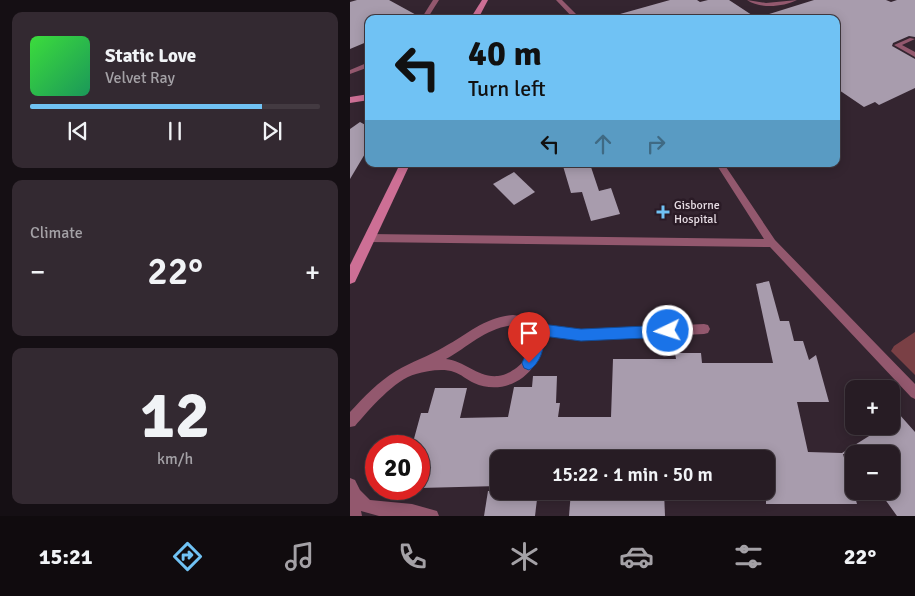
<!DOCTYPE html>
<html lang="en">
<head>
<meta charset="utf-8">
<style>
	:root { --surface:#271c24; --page:#332931; --text:#f1f3f6; --muted:#a4a1a6; --line:#433a41; --accent:#70c2f4 }
	body { margin:0; font-family:Signika,sans-serif; background:var(--page); color:var(--text); height:100vh; display:flex; flex-direction:column; font-size:19px; white-space:nowrap }
	* { box-sizing:border-box; margin:0 }
	p { font-size:16px; color:var(--muted) }
	.icon { flex:none; width:28px; height:28px; fill:none; stroke:currentColor; stroke-width:2; stroke-linecap:round; stroke-linejoin:round }
	.map { position:relative; flex:1; overflow:hidden }
	.sheet { display:flex; flex-direction:column; gap:12px; padding:12px; background:#150f14; width:350px }
	.sheet>* { flex:none }
	.banner { position:absolute; left:15px; top:15px; width:475px; height:152px; border-radius:10px; box-shadow:0 2px 12px #0003,0 0 0 1px var(--line); background:#70c2f4; color:#111; overflow:hidden }
	.tools { position:absolute; left:495px; top:380px; display:grid; gap:10px }
	.tools a { display:grid; place-items:center; width:55px; height:55px; border-radius:10px; background:var(--surface); box-shadow:0 2px 12px #0003,0 0 0 1px var(--line); font-size:25px }
	.speed { position:absolute; left:15px; top:435px; display:flex; gap:10px; font-size:25px; font-weight:700; text-align:center }
	.speed>* { display:grid; place-content:center; width:65px; height:65px; border-radius:50%; background:var(--surface); box-shadow:0 2px 12px #0003,0 0 0 1px var(--line); line-height:1 }
	.speed .limit { border:8px solid #d22; background:#fff; color:#111 }
	.pin { position:absolute; display:grid; place-items:center; width:42px; height:42px; color:#fff; margin:-51px -21px; border-radius:50% 50% 50% 0; rotate:-45deg; box-shadow:0 0 5px #0007 }
	.pin .icon { rotate:45deg }
	.me { position:absolute; width:55px; margin:-28px; rotate:266deg; stroke-linejoin:round; filter:drop-shadow(0 0 4px #0008) }
	.turn { display:flex; align-items:center; gap:18px; height:105px; padding:0 20px; font-size:22px }
	.turn .icon { width:65px; height:65px; stroke-width:2.5 }
	.turn b { display:block; font-size:35px; line-height:42px }
	.lanes { display:flex; align-items:center; height:48px; padding:0 20px; background:#0003; justify-content:center; gap:25px; direction:ltr }
	.lanes .off { opacity:.35 }
	.big { font-size:38px; font-weight:600; line-height:1.1 }
	.sheet .widget { flex:1; display:flex; flex-direction:column; justify-content:center; gap:8px; min-width:0; padding:0 18px; border-radius:10px; background:var(--page) }
	.sheet .dial { align-items:center; gap:0 }
	.dial b { font-size:65px; line-height:1 }
	.song { display:flex; align-items:center; gap:15px }
	.cover { width:60px; height:60px; border-radius:8px; background:linear-gradient(135deg,hsl(120 70% 55%),hsl(150 70% 35%)) }
	.played { height:5px; border-radius:2px; background:linear-gradient(90deg,var(--accent) 80%,var(--line) 80%) }
	.keys { display:flex; justify-content:space-around; direction:ltr }
	.heat { display:flex; justify-content:space-between; align-items:center; font-size:28px; direction:ltr }
	.trip { position:absolute; left:140px; top:450px; width:285px; height:50px; border-radius:10px; background:var(--surface); box-shadow:0 2px 12px #0003,0 0 0 1px var(--line); font-weight:600; line-height:50px; text-align:center }
	.tab-bar { display:flex; height:80px; justify-content:space-around; align-items:center; background:#100b0e; color:var(--muted) }
	.tab-bar .icon { width:35px; height:35px }
	.tab-bar .on { color:var(--accent) }
	.tab-bar b { font-size:22px; color:var(--text) }
	main { display:flex; flex:1; min-height:0 }
	.map>svg:first-child { display:block }
	.green { fill:#7a4045 }
	.building { fill:#a89cad }
	.lines { fill:none; stroke-linecap:round; stroke-linejoin:round }
	.service { fill:#93586e; fill-rule:evenodd }
	.secondary { fill:#cd6f95; fill-rule:evenodd }
	.route { fill:#1a73e8; stroke:#114b97 }
	.poi-dot { fill:#70c2f4; stroke:#2a1b26; stroke-width:2 }
	.labels { text-anchor:middle; dominant-baseline:central; stroke-width:5; stroke-linejoin:round; paint-order:stroke }
	.poi-label { font-size:12px; fill:#e7dde4; stroke:#2a1b26; text-anchor:start }
</style>
</head>
<body>
<main>
<section class="sheet">
<div class="widget">
<div class="song"><i class="cover"></i><div><b>Static Love</b><p>Velvet Ray</p></div></div>
<div class="played"></div>
<div class="keys"><svg class="icon" aria-label="previous" viewBox="0 0 24 24"><path d="M18 5L8 12l10 7zM5 5v14"/></svg><svg class="icon" aria-label="pause" viewBox="0 0 24 24"><path d="M8 5v14M16 5v14"/></svg><svg class="icon" aria-label="next" viewBox="0 0 24 24"><path d="M6 5l10 7-10 7zM19 5v14"/></svg></div>
</div>
<div class="widget"><p>Climate</p>
<div class="heat"><a>−</a><b class="big">22°</b><a>+</a></div>
</div>
<div class="widget dial"><b>12</b><p>km/h</p></div>
</section>
<div class="map">
<svg width="565" height="516" viewBox="0 0 565 516">
	<rect width="100%" height="100%" fill="#342530"/>
	<path class="green" d="M 565,332 L 565,375 L 541,351 L 544,346 Z"/>
	<g class="building">
		<path d="M 7,0 L 39,0 L 70,17 L 19,19 L 19,41 L 0,49 L 0,2 Z"/>
		<path d="M 320,0 L 347,0 L 350,2 L 358,0 L 379,0 L 408,19 L 271,19 L 270,14 Z"/>
		<path d="M 464,0 L 536,0 L 541,2 L 547,0 L 565,0 L 565,37 L 559,36 L 543,43 L 542,46 L 565,59 L 565,88 L 529,105 L 525,102 L 514,107 L 486,88 L 486,19 L 416,19 L 416,15 Z"/>
		<path d="M 10,122 L 19,127 L 19,147 L 0,179 L 0,129 Z"/>
		<path d="M 224,164 L 240,164 L 249,191 L 261,188 L 270,214 L 241,221 L 232,192 L 221,193 L 213,166 Z"/>
		<path d="M 164,172 L 185,192 L 164,205 L 143,184 Z"/>
		<path d="M 419,281 L 430,321 L 439,321 L 444,341 L 453,341 L 459,360 L 466,355 L 479,402 L 447,402 L 458,452 L 492,453 L 535,426 L 541,426 L 541,405 L 565,432 L 565,516 L 547,516 L 529,491 L 541,491 L 541,454 L 493,454 L 507,504 L 416,504 L 416,459 L 149,459 L 149,486 L 69,488 L 69,446 L 62,446 L 71,413 L 78,413 L 85,388 L 117,388 L 110,418 L 158,417 L 164,387 L 182,387 L 183,376 L 207,376 L 206,403 L 210,403 L 208,417 L 261,417 L 263,359 L 326,359 L 325,353 L 351,353 L 352,363 L 423,363 L 406,284 Z"/>
		<path d="M 138,491 L 188,491 L 185,516 L 134,516 Z"/>
		<path d="M 221,491 L 314,491 L 315,516 L 219,516 Z"/>
	</g>
	<g class="lines">
		<g class="service">
			<path d="M 83,0 L 89,0 L 77,19 L 71,19 Z"/>
			<path d="M 206,0 L 212,0 L 231,19 L 224,19 Z"/>
			<path d="M 397,0 L 416,3 L 447,0 C 433,7 410,9 397,0 Z"/>
			<path d="M 560,38 L 565,39 L 552,45 L 565,52 L 565,57 L 544,45 Z"/>
			<path d="M 19,62 L 19,67 L 0,74 L 0,70 Z"/>
			<path d="M 366,164 L 374,164 L 425,240 L 565,384 L 565,399 L 561,397 L 420,247 L 19,242 L 16,241 L 14,238 L 16,235 L 19,234 L 414,239 Z"/>
			<path d="M 163,315 L 176,317 L 185,324 L 231,330 L 354,324 L 358,325 L 360,329 L 358,333 L 354,334 L 231,340 L 191,335 C 194,346 191,356 185,364 C 172,385 146,393 124,383 C 117,380 111,374 104,372 C 93,368 77,371 66,374 C 45,379 19,410 5,426 L 0,427 L 0,412 C 14,397 28,382 46,371 C 61,362 79,356 94,347 C 118,334 135,317 163,315 ZM 163,325 C 169,325 172,326 177,331 C 192,349 166,374 148,376 C 128,378 115,361 96,359 C 119,346 136,328 163,325 Z"/>
			<path d="M 0,478 L 5,480 L 10,490 L 20,500 L 62,504 L 87,511 L 89,516 L 29,516 L 11,511 L 12,516 L 0,516 Z"/>
		</g>
		<g class="secondary">
			<path d="M 132,0 L 138,0 L 128,19 L 120,19 Z"/>
			<path d="M 19,94 L 19,100 L 0,103 L 0,97 Z"/>
			<path d="M 50,164 L 60,164 L 5,282 L 0,284 L 0,265 Z"/>
		</g>
	</g>
	<path class="route" d="M 184,323 L 231,329 L 318,325 L 322,327 L 324,331 L 322,336 L 318,337 L 231,341 L 193,336 C 196,347 189,365 179,370 L 174,368 L 172,363 C 178,349 183,344 177,329 L 179,325 Z"/>
	<path class="poi-dot" d="M310.5 204.5h5v5h5v5h-5v5h-5v-5h-5v-5h5z"/>
	<g class="labels">
		<g class="poi-label">
			<text x="324" y="205">Gisborne<tspan x="324" dy="14">Hospital</tspan></text>
		</g>
	</g>
</svg>
<div class="tools">
<a>+</a>
<a>−</a>
</div>
<div class="speed"><div class="limit">20</div></div>
<div class="pin" style="left:179px;top:363px;background:#d93025"><svg class="icon" aria-label="arrive" viewBox="0 0 24 24"><path d="M6 21V4h12l-3 4 3 4H6"/></svg></div>
<svg class="me" style="left:318px;top:331px" viewBox="-20 -20 40 40"><circle r="17" fill="#1a73e8" stroke="#fff" stroke-width="3"/><path d="M0-11L8 9 0 5-8 9z" fill="#fff"/></svg>
<div class="trip">15:22 · 1 min · 50 m</div>
<div class="banner">
<div class="turn"><svg class="icon" aria-label="left" viewBox="0 0 24 24"><path d="M17 20v-9H6M10 6l-5 5 5 5"/></svg><div><b>40 m</b>Turn left</div></div>
<div class="lanes"><svg class="icon" aria-label="left" viewBox="0 0 24 24"><path d="M17 20v-9H6M10 6l-5 5 5 5"/></svg><svg class="icon off" aria-label="ahead" viewBox="0 0 24 24"><path d="M12 20V5M6 11l6-6 6 6"/></svg><svg class="icon off" aria-label="right" viewBox="0 0 24 24"><path d="M7 20v-9h11M14 6l5 5-5 5"/></svg></div>
</div>
</div>
</main>
<nav class="tab-bar">
<b>15:21</b>
<svg class="icon on" aria-label="directions" viewBox="0 0 24 24"><path d="M12 3l9 9-9 9-9-9zM9 14v-3h6M13 9l2 2-2 2"/></svg>
<svg class="icon" aria-label="music" viewBox="0 0 24 24"><path d="M9 18V5l10-2v13"/><circle cx="6" cy="18" r="3"/><circle cx="16" cy="16" r="3"/></svg>
<svg class="icon" aria-label="phone" viewBox="0 0 24 24"><path d="M5 4h4l2 5-3 2q2 4 5 5l2-3 5 2v4C11 20 4 13 5 4z"/></svg>
<svg class="icon" aria-label="climate" viewBox="0 0 24 24"><path d="M12 3v18M4 7l16 10M4 17L20 7"/></svg>
<svg class="icon" aria-label="car" viewBox="0 0 24 24"><path d="M5 17H2v-5l4-1 3-4h7l3 4 3 1v5h-3M9 17h6M6 11h13"/><circle cx="7" cy="17" r="2"/><circle cx="17" cy="17" r="2"/></svg>
<svg class="icon" aria-label="filters" viewBox="0 0 24 24"><path d="M4 7h16M4 17h16"/><circle cx="9" cy="7" r="2"/><circle cx="15" cy="17" r="2"/></svg>
<b>22°</b>
</nav>
</body>
</html>
